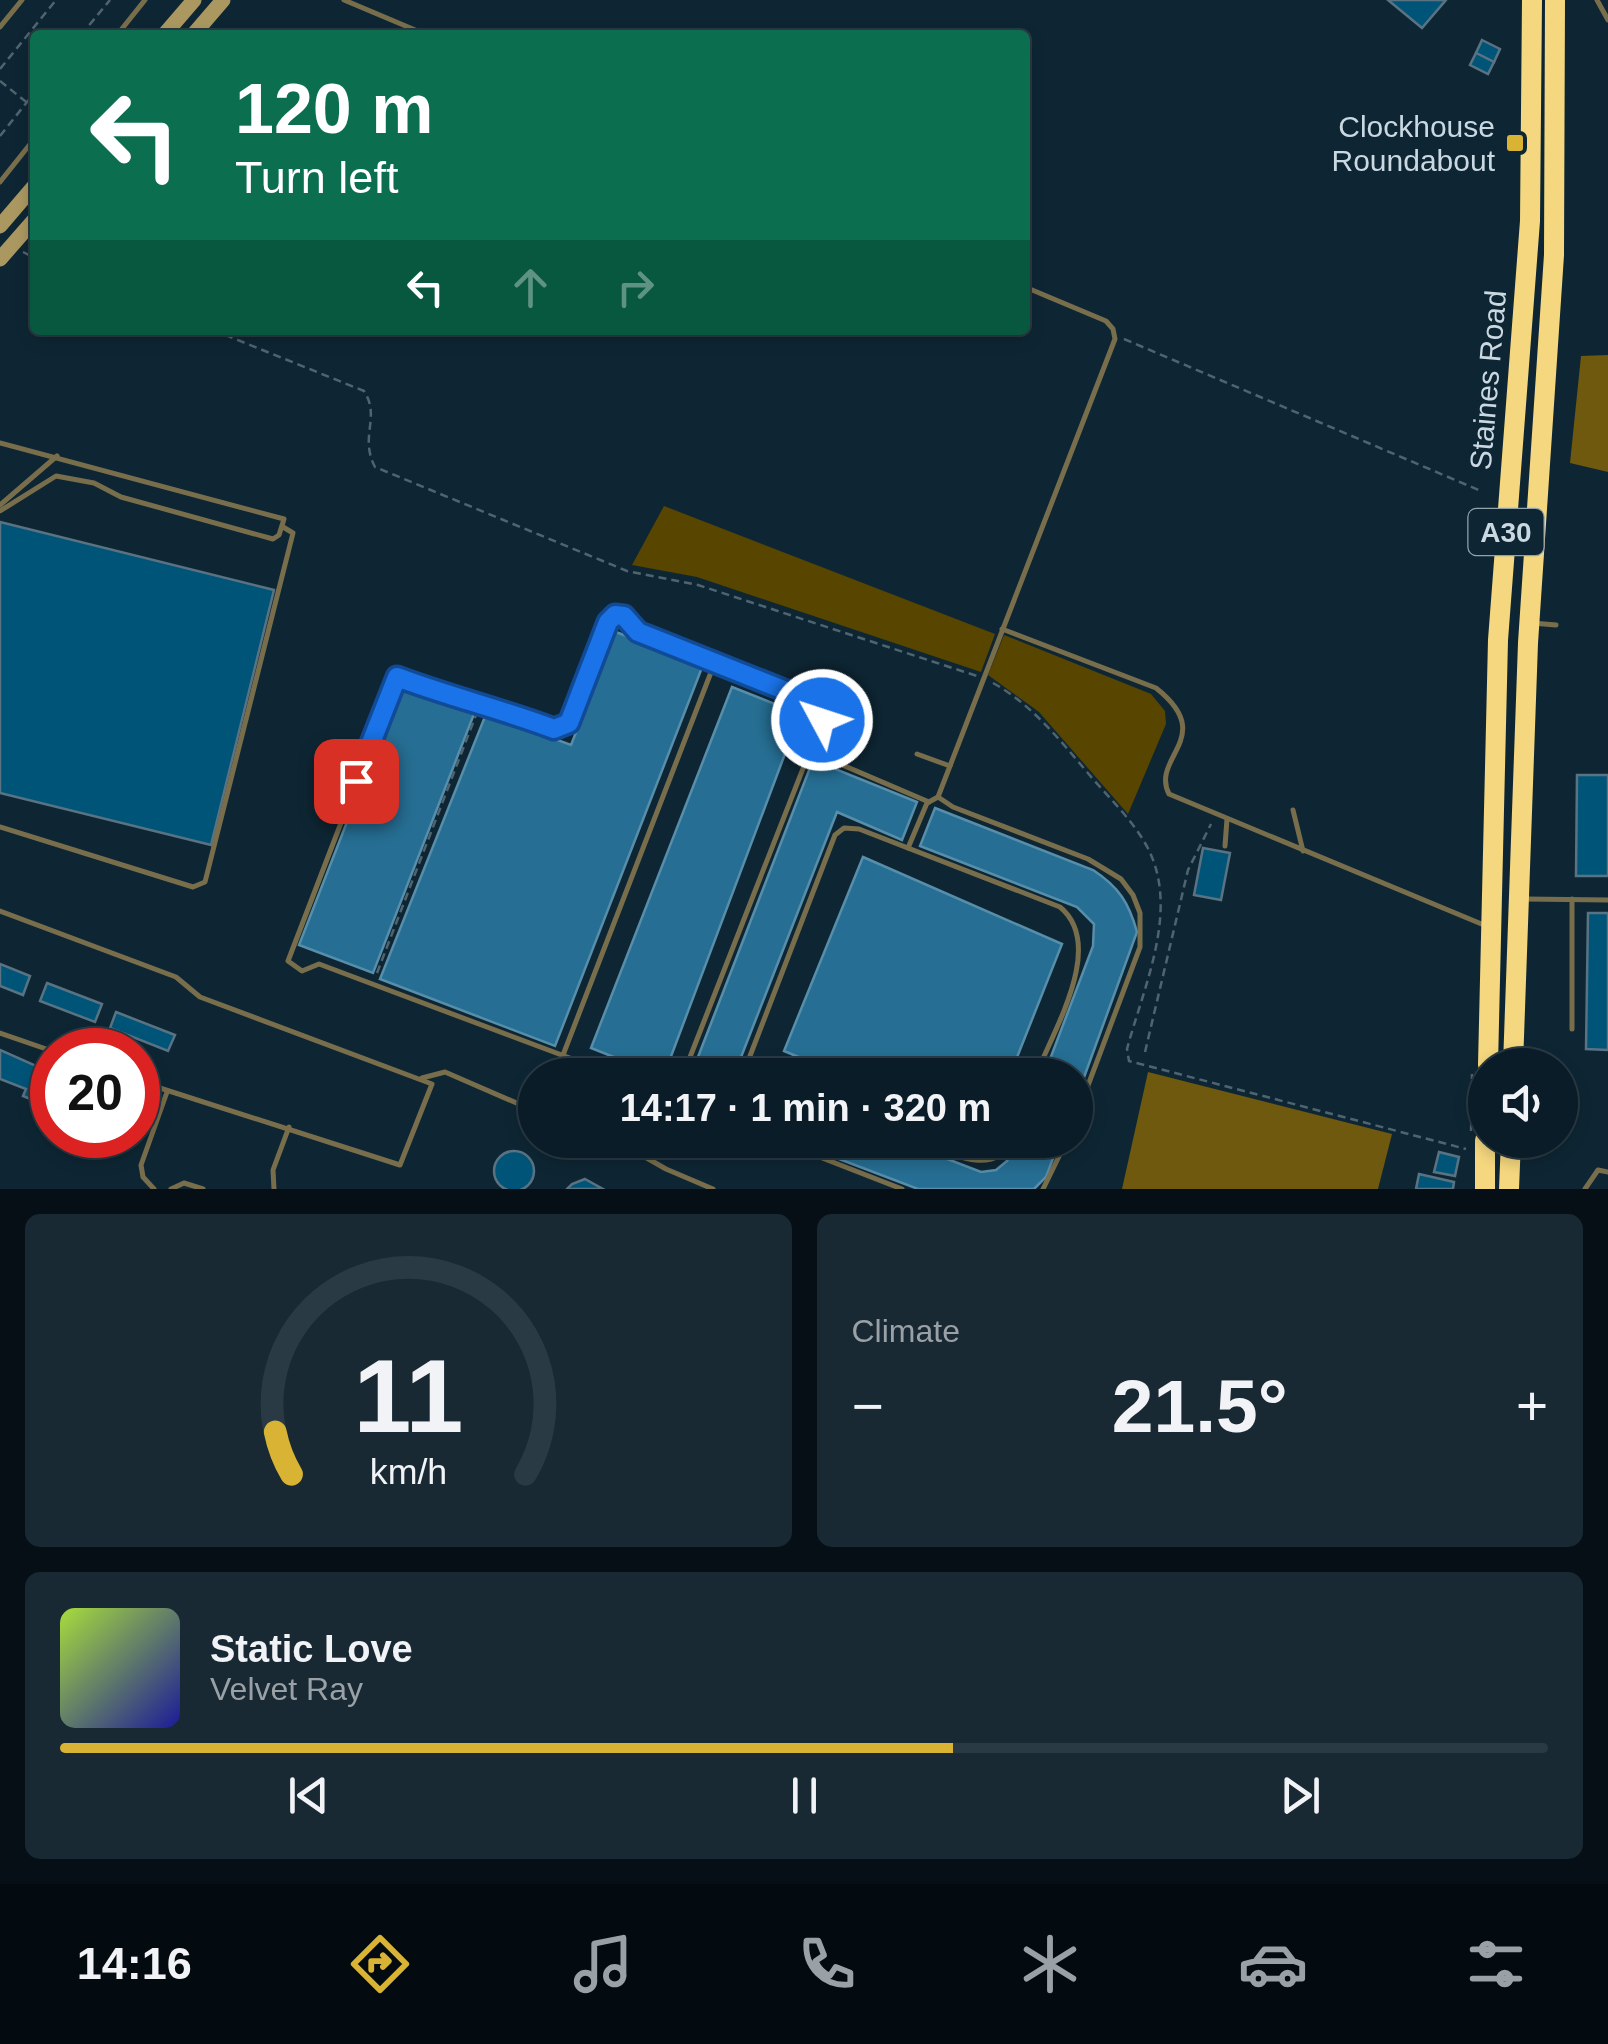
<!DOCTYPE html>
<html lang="en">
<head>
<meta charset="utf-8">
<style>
	:root { --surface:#0a1c27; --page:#182933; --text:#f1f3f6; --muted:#99a1a7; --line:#2a3a44; --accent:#d9b434 }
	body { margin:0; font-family:Arial,sans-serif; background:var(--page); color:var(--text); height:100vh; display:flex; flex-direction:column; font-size:38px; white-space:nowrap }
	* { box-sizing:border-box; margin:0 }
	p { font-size:32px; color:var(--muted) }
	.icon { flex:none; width:55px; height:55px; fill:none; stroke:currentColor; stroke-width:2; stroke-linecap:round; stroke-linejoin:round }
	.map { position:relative; height:1189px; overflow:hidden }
	.panel { display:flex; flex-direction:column; gap:25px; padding:25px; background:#060f15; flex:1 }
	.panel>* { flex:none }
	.hud { position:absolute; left:30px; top:30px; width:1000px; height:305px; border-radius:10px; box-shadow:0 5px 15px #0003,0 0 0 2px var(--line); background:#0b6e4f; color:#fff; overflow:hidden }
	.tools { position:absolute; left:1468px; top:1048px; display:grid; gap:20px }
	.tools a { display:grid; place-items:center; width:110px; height:110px; border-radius:50%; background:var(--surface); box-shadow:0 5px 15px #0003,0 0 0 2px var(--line); font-size:50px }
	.speed { position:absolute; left:30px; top:1028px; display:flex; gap:20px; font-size:50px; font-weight:700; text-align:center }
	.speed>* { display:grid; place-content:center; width:130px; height:130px; border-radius:50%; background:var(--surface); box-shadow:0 5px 15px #0003,0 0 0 2px var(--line); line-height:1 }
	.speed .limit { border:15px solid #d22; background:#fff; color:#111 }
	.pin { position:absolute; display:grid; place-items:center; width:85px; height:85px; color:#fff; margin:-42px; border-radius:20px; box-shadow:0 5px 15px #0006 }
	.me { position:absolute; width:110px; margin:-55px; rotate:310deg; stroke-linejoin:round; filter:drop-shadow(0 0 8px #0008) }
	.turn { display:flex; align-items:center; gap:35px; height:210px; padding:0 40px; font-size:45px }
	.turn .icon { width:130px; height:130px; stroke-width:2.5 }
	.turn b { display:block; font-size:70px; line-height:85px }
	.lanes { display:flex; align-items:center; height:95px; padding:0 40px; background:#0003; justify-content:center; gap:50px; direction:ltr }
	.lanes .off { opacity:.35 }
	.big { font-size:75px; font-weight:700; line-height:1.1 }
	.panel .card { flex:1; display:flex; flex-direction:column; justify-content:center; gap:15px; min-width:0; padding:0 35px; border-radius:15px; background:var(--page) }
	.panel .dial { align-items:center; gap:0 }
	.dial svg { height:260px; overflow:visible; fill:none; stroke:var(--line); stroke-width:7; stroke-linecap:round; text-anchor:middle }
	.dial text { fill:var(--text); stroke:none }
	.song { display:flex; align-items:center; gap:30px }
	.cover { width:120px; height:120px; border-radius:15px; background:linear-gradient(135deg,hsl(80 70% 55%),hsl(240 70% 35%)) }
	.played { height:10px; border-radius:5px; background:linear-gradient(90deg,var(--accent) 60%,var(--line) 60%) }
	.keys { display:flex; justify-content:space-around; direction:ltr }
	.heat { display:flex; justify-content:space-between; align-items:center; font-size:55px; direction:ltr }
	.panel .tiles { flex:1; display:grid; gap:25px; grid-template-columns:1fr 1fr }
	.card:last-child { grid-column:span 2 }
	.trip { position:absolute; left:518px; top:1058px; width:575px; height:100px; border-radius:50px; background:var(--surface); box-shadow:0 5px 15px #0003,0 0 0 2px var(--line); font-weight:700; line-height:100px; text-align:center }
	.menu { display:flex; height:160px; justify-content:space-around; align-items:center; background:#040b10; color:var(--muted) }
	.menu .icon { width:70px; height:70px }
	.menu .active { color:var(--accent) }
	.menu b { font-size:45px; color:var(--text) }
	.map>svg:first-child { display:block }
	.green { fill:#574500 }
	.forest { fill:#6e590e }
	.water { fill:#266e93; stroke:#578eaa; stroke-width:2.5 }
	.building { fill:#005478; stroke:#597383; stroke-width:2.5 }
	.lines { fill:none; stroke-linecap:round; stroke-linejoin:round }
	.path { stroke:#506470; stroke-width:2.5; stroke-dasharray:8 5; stroke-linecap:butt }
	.lane { stroke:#796e4c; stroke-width:5 }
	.secondary { stroke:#ab9861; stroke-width:15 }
	.highway { stroke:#f4d77e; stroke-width:20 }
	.route-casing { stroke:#114b97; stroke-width:25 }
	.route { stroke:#1a73e8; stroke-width:18 }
	.poi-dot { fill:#d9b434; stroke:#0e2634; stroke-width:4 }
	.labels { text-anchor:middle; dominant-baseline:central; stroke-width:10; stroke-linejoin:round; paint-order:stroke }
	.shield { fill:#0e2634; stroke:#92a3ad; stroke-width:2.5 }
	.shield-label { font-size:28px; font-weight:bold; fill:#cad8e1 }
	.poi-label { font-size:30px; fill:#cad8e1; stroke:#0e2634; text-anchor:end }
	.street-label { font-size:30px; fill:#cad8e1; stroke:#0e2634 }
</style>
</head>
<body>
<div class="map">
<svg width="1608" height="1189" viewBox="0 0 1608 1189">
	<rect width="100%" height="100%" fill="#0e2634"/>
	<g class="green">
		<path d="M 664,506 L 995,634 L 981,672 L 697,577 L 632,565 Z"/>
		<path d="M 1004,635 L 1151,694 L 1165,711 L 1166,724 L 1128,814 L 1039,712 L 988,675 Z"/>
	</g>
	<g class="forest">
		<path d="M 1608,355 L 1608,472 L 1570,463 L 1581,356 Z"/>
		<path d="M 1148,1072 L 1392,1134 L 1378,1189 L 1122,1189 Z"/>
	</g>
	<g class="water">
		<path d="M 616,632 L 703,665 L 555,1046 L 380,979 L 486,714 L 571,745 Z"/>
		<path d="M 400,686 L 474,714 L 373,973 L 299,945 Z"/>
		<path d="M 732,687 L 800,714 L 664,1075 L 659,1075 L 591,1048 Z"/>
		<path d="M 813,760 L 917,802 L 902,840 L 837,812 L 734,1075 L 691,1075 Z"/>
		<path d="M 935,808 L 1093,870 C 1119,887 1129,903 1137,932 L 1075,1102 L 1075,1075 L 1044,1075 L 1093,946 L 1094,924 L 1077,907 L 920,846 Z"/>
		<path d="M 863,857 L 1062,944 L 1010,1075 L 842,1075 L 784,1051 Z"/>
		<path d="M 789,1140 L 898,1140 L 981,1172 L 996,1170 L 1007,1161 L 1017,1140 L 1060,1140 L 1046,1177 L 1034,1189 L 918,1189 Z"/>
	</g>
	<g class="building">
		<path d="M 1388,0 L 1446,0 L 1422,28 Z"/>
		<path d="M 1482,40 L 1500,49 L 1494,62 L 1476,53 Z"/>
		<path d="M 1476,53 L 1494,62 L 1488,74 L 1470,65 Z"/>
		<path d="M 0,522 L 274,590 L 211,845 L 0,793 Z"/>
		<path d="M 1577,775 L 1608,775 L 1608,876 L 1576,876 Z"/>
		<path d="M 1203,848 L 1230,853 L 1221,900 L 1194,895 Z"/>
		<path d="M 1588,913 L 1608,913 L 1608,1050 L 1586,1049 Z"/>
		<path d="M 0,964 L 30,976 L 23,995 L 0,986 Z"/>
		<path d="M 47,983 L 102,1004 L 95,1022 L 40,1001 Z"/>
		<path d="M 116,1012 L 175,1035 L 168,1051 L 110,1028 Z"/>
		<path d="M 0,1050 L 52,1073 L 52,1108 L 23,1096 L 26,1089 L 0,1079 Z"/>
		<circle cx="514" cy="1171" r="20"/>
		<path d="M 1439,1152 L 1459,1157 L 1455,1176 L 1434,1172 Z"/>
		<path d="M 1419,1174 L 1454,1182 L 1453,1189 L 1416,1189 Z"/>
		<path d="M 585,1179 L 603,1189 L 567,1189 L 572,1184 Z"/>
	</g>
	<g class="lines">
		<g class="path">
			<path d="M 81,35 L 110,0"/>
			<path d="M 0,69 L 56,0"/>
			<path d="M 0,81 L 35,109"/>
			<path d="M 0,136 L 35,92"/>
			<path d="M 23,252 L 35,258"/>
			<path d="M 213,330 L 364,391 C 381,417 359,437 375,467 L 627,571 L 698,585 L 977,676"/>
			<path d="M 1124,339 L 1481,491"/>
			<path d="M 993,683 C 1031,704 1059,739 1087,772 C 1106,795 1130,817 1145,843 C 1182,906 1144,985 1127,1049 L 1129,1061 L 1466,1149"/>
			<path d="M 377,973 L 476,715"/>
			<path d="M 1145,1052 L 1188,870 L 1211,824"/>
			<path d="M 1471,1131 L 1472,1074"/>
		</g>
		<g class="lane">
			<path d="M 344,0 L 427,35"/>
			<path d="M 1597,0 L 1608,20"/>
			<path d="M 0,27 L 22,0"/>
			<path d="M 117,35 L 145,0"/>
			<path d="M 0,182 L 35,138"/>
			<path d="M 0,443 L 284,519 L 279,535 L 273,539 L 121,497 L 94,483 L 56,476 L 0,511"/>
			<path d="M 0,505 L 57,456"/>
			<path d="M 1532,623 L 1556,625"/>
			<path d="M 1002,629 L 1156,688 C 1218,737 1150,757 1169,794 L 1484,925"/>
			<path d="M 812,752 L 929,802"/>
			<path d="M 917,754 L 950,766"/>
			<path d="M 938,797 L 953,807 L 1088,859 L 1121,879 L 1133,895 L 1140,913 L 1140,947 L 1075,1120"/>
			<path d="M 1293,810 L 1303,851"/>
			<path d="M 0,827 L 193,887 L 205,882 L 293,533 L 283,527"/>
			<path d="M 1225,846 L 1227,819"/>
			<path d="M 908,848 L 927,803 L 938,797 L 1115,339 L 1113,329 L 1106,321 L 1025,287"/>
			<path d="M 1525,899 L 1608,900"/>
			<path d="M 0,911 L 176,977 L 200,997 L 432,1084 L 400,1165 L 138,1081"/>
			<path d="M 1572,1029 L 1572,899"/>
			<path d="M 0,1033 L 52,1051"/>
			<path d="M 563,1055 L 715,662"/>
			<path d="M 615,1075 L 319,964 L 302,971 L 288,961 L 397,677 C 450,697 501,709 554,729 L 569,723 L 608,622 L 615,615 L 624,616 L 638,632 L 814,702 L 822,720 L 683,1075"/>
			<path d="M 749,1075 L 745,1069 L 835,835 L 844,828 L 859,829 L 1060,907 C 1106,945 1054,1029 1036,1075"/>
			<path d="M 422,1078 L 445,1072 L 535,1111"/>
			<path d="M 600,1140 L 624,1145 L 666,1169 L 713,1189"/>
			<path d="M 776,1140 L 902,1189"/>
			<path d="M 917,1140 C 943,1150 995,1180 1011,1140"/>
			<path d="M 154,1189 L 143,1177 L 141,1165 L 167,1092"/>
			<path d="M 171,1189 L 184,1183 L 203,1189"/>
			<path d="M 274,1189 L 273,1170 L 289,1127"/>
			<path d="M 1043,1189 L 1067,1140"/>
			<path d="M 1585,1189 L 1598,1170 L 1608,1172"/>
		</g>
		<g class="secondary">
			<path d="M 164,35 L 194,0"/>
			<path d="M 193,35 L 223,0"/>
			<path d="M 0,226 L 35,185"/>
			<path d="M 0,259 L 35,219"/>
		</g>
		<g class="highway">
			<path d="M 1488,1065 L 1498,640 L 1530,221 L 1532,0"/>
			<path d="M 1513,1065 L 1528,643 L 1554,255 L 1555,0"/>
			<path d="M 1485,1189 L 1485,1140"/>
			<path d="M 1509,1189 L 1511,1140"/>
		</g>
	</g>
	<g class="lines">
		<defs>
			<path id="route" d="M 356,781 L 397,677 C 450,697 501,709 554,729 L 569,723 L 608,622 L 615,615 L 624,616 L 638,632 L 814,702 L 822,720"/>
		</defs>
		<use href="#route" class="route-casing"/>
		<use href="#route" class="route"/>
	</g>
	<rect class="poi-dot" x="1505" y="133" width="20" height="20" rx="5"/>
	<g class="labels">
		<rect class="shield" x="1468.5" y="509" width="75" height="46" rx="8"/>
		<g class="shield-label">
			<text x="1506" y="532">A30</text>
		</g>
		<g class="poi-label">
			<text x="1495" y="126">Clockhouse<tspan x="1495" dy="34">Roundabout</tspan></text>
		</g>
		<g class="street-label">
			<text transform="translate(1488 380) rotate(-85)">Staines Road</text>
		</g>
	</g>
</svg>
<div class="tools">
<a><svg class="icon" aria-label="sound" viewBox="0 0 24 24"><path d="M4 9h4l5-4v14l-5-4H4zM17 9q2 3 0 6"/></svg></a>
</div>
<div class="speed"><div class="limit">20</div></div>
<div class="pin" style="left:356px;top:781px;background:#d93025"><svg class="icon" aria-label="arrive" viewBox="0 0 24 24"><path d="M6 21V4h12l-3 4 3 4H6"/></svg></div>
<svg class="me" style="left:822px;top:720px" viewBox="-20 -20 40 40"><circle r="17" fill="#1a73e8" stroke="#fff" stroke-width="3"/><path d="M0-11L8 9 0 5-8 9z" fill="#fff"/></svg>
<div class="trip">14:17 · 1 min · 320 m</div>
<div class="hud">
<div class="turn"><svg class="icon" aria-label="left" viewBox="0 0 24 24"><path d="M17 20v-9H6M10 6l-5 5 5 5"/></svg><div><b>120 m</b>Turn left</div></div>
<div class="lanes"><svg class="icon" aria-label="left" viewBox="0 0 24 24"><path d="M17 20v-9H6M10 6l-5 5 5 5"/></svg><svg class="icon off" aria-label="ahead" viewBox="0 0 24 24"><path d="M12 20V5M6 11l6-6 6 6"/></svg><svg class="icon off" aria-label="right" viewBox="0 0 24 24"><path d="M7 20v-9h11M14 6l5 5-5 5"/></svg></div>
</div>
</div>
<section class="panel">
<div class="tiles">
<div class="card dial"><svg viewBox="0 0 100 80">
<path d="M14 69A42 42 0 1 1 86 69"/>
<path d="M14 69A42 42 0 0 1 9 56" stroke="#d9b434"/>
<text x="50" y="56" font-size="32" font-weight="700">11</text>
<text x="50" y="72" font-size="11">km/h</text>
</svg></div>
<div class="card"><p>Climate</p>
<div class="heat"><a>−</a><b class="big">21.5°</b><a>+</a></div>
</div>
<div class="card">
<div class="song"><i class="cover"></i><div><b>Static Love</b><p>Velvet Ray</p></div></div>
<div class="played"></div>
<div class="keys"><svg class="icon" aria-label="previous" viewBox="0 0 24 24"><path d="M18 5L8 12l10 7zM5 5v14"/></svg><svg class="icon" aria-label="pause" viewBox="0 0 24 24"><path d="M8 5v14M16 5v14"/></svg><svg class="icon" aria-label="next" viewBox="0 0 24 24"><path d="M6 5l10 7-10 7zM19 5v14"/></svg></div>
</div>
</div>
</section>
<nav class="menu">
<b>14:16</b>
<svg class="icon active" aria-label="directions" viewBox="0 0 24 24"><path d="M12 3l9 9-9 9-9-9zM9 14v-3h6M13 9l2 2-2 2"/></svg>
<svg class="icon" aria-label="music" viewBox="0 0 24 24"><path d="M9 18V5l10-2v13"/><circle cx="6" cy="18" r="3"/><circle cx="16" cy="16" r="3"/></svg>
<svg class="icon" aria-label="phone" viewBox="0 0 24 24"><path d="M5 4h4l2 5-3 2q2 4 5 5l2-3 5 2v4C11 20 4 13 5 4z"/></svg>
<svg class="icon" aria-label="climate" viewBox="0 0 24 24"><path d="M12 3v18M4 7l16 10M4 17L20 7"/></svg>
<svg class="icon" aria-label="car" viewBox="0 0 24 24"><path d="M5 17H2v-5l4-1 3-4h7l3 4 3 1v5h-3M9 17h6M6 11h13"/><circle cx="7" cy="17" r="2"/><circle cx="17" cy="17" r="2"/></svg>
<svg class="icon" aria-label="filters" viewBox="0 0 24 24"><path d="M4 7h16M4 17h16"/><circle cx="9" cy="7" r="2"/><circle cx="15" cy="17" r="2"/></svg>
</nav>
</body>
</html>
